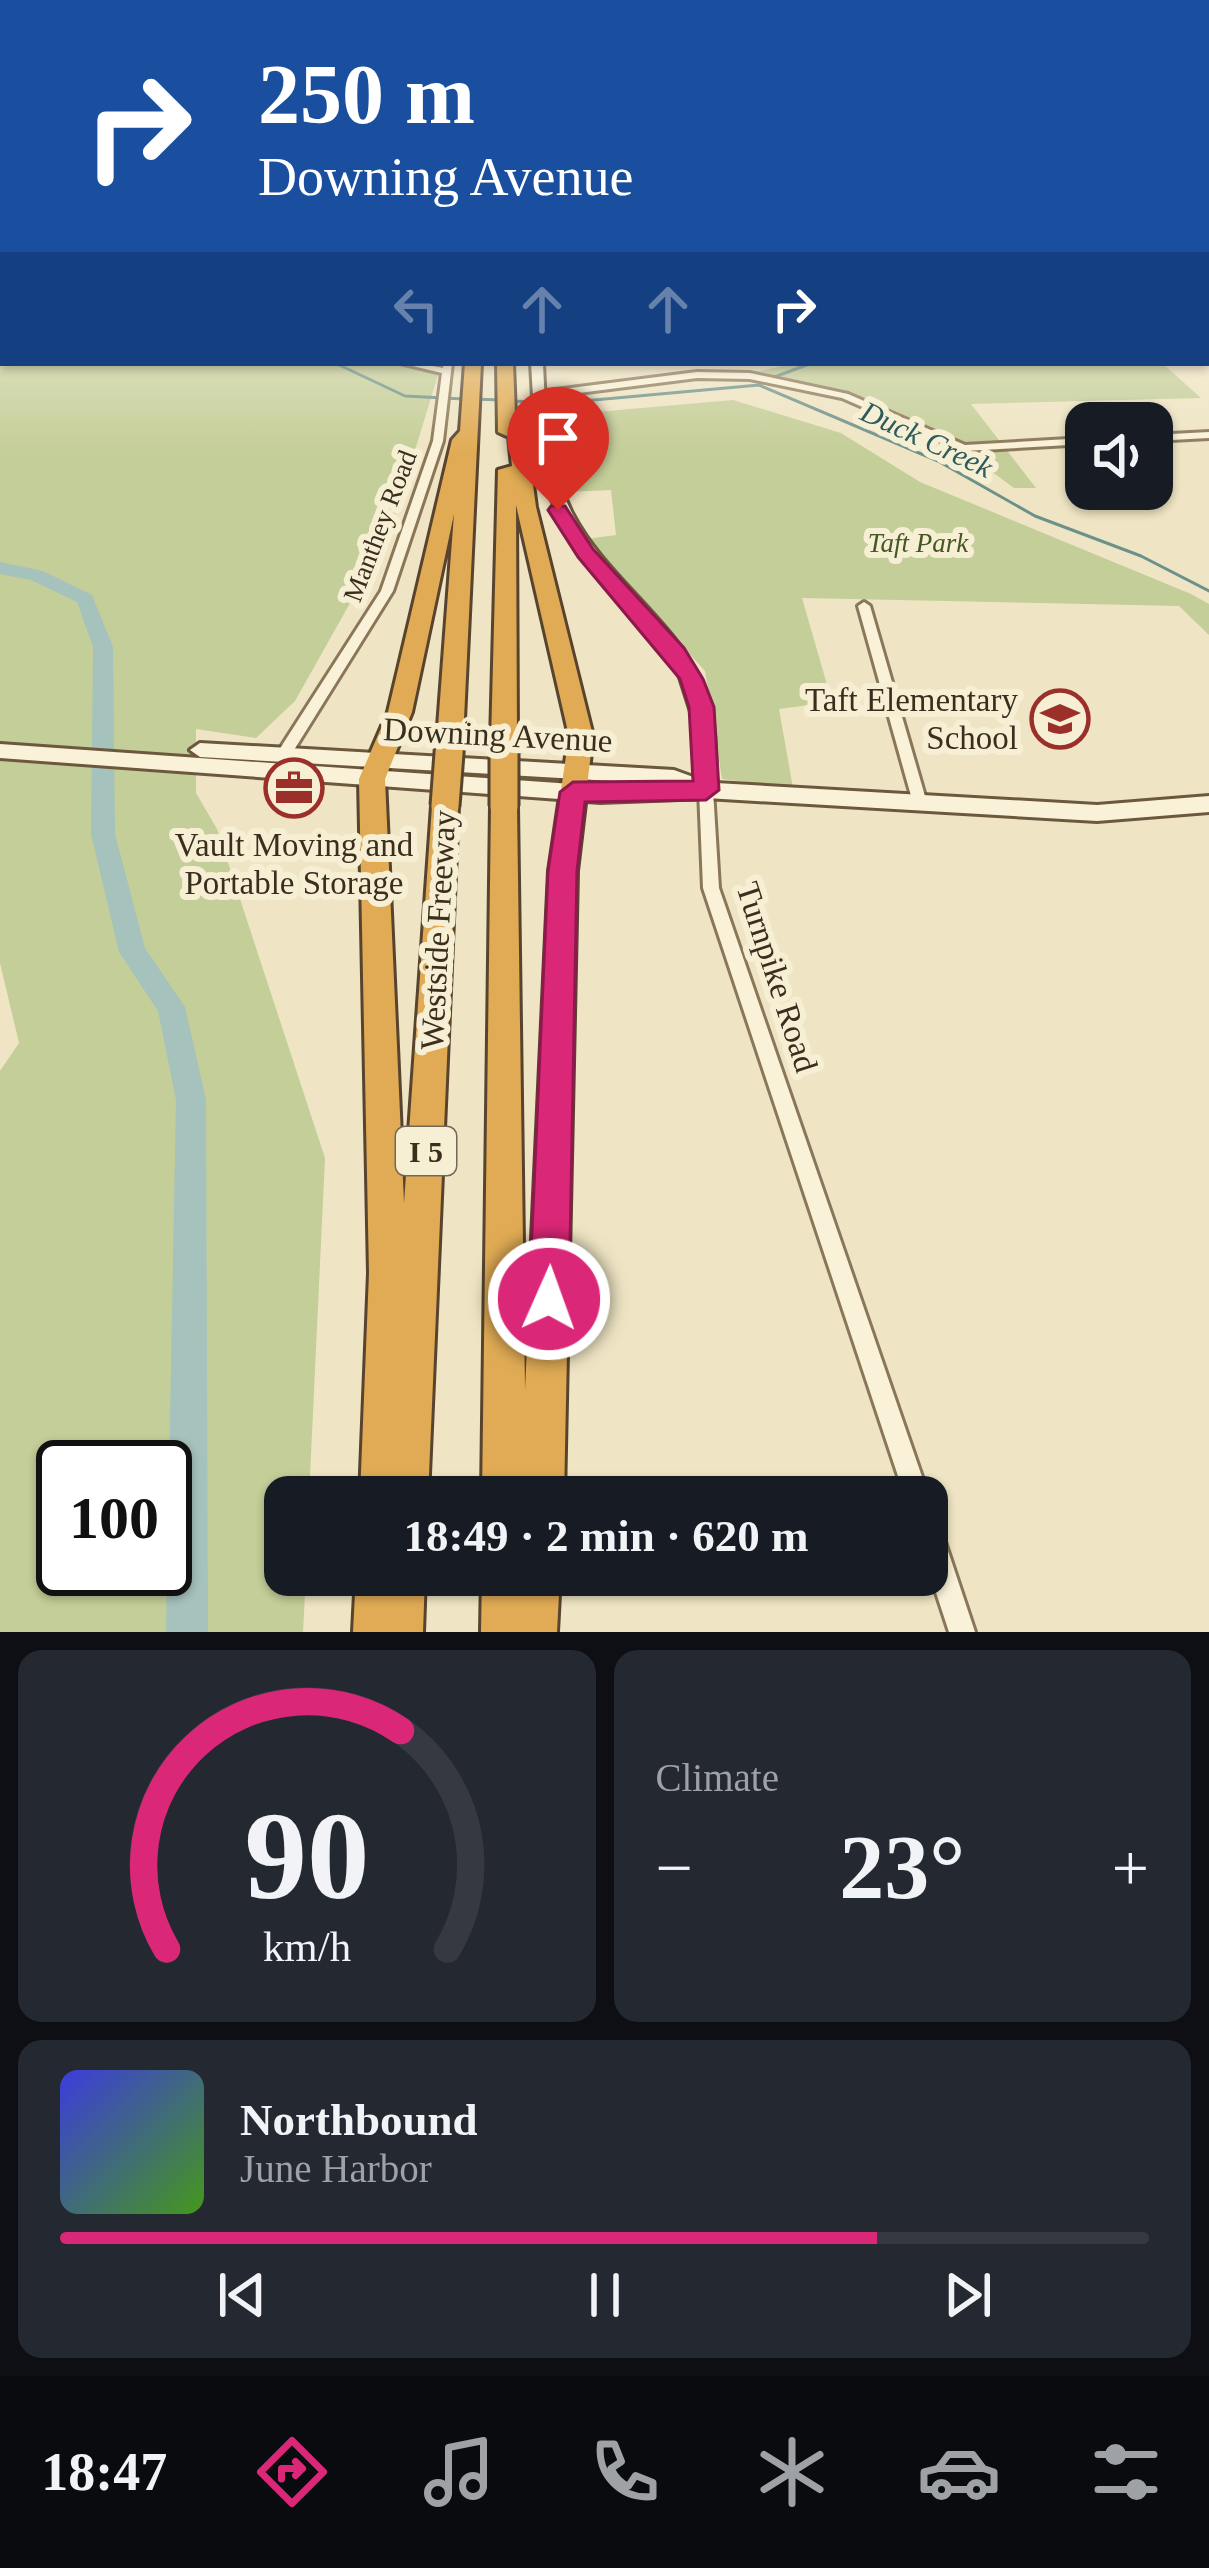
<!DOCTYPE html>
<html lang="en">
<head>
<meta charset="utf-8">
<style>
	:root { --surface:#171b24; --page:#242831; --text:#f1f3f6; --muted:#9ea1a6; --line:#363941; --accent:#db2777 }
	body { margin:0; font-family:Georgia,serif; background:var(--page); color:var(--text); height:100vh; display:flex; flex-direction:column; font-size:45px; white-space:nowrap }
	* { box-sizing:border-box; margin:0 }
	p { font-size:39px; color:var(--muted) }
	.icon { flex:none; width:66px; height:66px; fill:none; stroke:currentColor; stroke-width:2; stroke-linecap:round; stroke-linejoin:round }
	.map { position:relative; height:1632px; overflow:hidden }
	.drawer { display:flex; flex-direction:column; gap:18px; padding:18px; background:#0d0f14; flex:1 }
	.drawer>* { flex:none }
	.banner { position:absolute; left:0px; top:0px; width:1209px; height:366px; box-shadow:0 3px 9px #0004; background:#1a4fa0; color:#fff; overflow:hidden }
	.tools { position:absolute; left:1065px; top:402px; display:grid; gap:24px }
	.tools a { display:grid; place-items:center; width:108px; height:108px; border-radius:24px; background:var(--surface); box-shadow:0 3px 9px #0004; font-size:60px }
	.speed { position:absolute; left:36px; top:1440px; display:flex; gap:24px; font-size:60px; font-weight:700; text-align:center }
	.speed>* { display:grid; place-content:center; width:156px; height:156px; border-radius:50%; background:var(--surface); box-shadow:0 3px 9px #0004; line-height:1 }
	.speed .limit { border:6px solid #111; border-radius:18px; background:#fff; color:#111 }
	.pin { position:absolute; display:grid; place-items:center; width:102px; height:102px; color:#fff; margin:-123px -51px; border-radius:50% 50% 50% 0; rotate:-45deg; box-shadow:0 0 12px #0007 }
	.pin .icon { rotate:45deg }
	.me { position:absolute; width:132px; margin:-66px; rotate:2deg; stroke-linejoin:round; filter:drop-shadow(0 0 9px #0008) }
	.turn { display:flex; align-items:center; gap:42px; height:252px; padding:0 60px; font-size:54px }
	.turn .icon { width:156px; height:156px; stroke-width:2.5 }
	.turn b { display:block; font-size:84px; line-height:102px }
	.lanes { display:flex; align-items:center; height:114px; padding:0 60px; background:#0003; justify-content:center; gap:60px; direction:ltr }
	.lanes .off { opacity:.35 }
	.big { font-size:90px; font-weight:700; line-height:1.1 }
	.drawer .tile { flex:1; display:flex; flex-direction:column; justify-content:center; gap:18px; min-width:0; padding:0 42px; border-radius:24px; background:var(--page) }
	.drawer .dial { align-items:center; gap:0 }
	.dial svg { height:312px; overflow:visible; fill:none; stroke:var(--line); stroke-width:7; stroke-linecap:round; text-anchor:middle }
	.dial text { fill:var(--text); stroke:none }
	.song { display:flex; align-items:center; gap:36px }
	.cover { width:144px; height:144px; border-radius:18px; background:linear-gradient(135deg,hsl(240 70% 55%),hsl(100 70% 35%)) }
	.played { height:12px; border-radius:6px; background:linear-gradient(90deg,var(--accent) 75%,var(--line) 75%) }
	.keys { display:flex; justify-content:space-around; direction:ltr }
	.heat { display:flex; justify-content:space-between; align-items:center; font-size:66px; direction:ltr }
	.drawer .tiles { flex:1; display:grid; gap:18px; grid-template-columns:1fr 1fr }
	.tile:last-child { grid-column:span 2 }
	.trip { position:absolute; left:264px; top:1476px; width:684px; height:120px; border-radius:24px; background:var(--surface); box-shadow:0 3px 9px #0004; font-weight:700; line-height:120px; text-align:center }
	.menu { display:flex; height:192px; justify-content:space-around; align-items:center; background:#090b0e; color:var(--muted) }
	.menu .icon { width:84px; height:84px }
	.menu .selected { color:var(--accent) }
	.menu b { font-size:54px; color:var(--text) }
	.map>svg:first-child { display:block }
	.green { fill:#c4ce98; fill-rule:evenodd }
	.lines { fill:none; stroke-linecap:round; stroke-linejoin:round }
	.stream { stroke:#6c918a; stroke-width:3 }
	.river { fill:#a6c2bc; fill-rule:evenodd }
	.street-casing { stroke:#8a775a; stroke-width:6 }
	.secondary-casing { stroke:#6c583d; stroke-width:6 }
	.highway-casing { stroke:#58442e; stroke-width:6 }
	.street { fill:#faf2d8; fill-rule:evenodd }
	.secondary { fill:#faf2d8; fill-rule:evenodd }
	.highway { fill:#e0ab54; fill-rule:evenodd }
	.highway-bridge-casing { stroke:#58442e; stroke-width:33; stroke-linecap:butt }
	.highway-bridge { stroke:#e0ab54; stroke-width:27 }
	.route { fill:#db2777; stroke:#8e194d; stroke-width:3 }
	.labels { text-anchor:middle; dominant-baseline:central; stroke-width:12; stroke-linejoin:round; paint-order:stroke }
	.far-street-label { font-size:27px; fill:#3a2e1e; stroke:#f6efd4 }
	.far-park-label { font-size:27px; font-style:italic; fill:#475724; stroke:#f6efd4 }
	.far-water-label { font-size:30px; font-style:italic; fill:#2d5a5a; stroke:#f6efd4 }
	.shield { fill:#f6efd4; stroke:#726855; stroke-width:3 }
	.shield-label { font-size:30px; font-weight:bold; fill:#3a2e1e }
	.poi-label { font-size:33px; fill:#3a2e1e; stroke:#f6efd4; text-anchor:end }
	.street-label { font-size:33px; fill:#3a2e1e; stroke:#f6efd4 }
</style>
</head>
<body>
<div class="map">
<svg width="1209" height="1632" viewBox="0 0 1209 1632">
	<rect width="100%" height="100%" fill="#efe5c4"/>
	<g class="green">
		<path d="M 0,284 L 3,363 L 402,363 L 438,375 L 390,532 L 295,701 L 256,738 L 196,729 L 196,793 L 217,829 L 325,1158 L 309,1497 L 285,1497 L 285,1575 L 306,1575 L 303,1632 L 0,1632 L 0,1071 L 19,1043 L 0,963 ZM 63,1467 L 165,1467 L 165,1569 L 63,1569 Z"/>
		<path d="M 796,363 L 1162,363 L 1201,398 L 971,404 L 1036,488 L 1014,488 L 958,447 L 875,407 L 815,388 L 708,373 L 751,373 Z"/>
		<path d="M 733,400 L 841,433 L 920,482 L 1191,594 L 1209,604 L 1209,635 L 1179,606 L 802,598 L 832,702 L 779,709 L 793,788 L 722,779 L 705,671 L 586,539 L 616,535 L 611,490 L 567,492 L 553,448 L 562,415 Z"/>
	</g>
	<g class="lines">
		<g class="stream">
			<path d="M 335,363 L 405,396 L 464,399"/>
			<path d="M 769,379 L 812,363"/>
			<path d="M 475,399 L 500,400"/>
			<path d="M 511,401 L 561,403 L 759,385 L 938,461 L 1035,516 L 1141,556 L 1209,591"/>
		</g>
		<path class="river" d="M 0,562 L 43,571 L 92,595 L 113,647 L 115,834 L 145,948 L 185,1007 L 206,1100 L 208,1632 L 166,1632 L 176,1100 L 158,1011 L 119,952 L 91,834 L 93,647 L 77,602 L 31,580 L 0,574 Z"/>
		<defs>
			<g id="street">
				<path d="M 1206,226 L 1209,227 L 1209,231 L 1206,230 Z"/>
				<rect x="0" y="276" width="3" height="4"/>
				<path d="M 1206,279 L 1209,280 L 1209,285 L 1206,284 Z"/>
				<rect x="1206" y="298" width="3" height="4"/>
				<path d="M 1206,354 L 1209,355 L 1209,362 L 1206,361 Z"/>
				<path d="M 400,363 L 418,363 L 443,368 L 444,363 L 452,363 L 443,441 L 393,591 L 289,758 L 279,758 L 277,754 L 279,750 L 381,591 L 433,441 L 442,373 Z"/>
				<path d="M 697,372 L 750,373 L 848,394 L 965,445 L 1086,438 L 1086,444 L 964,451 L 842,398 L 750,379 L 697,378 L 539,398 L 534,395 L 539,392 Z"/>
				<path d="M 1209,432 L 1209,438 L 1152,441 L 1152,435 Z"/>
				<path d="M 864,602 L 870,606 L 927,803 L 920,809 L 913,803 L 858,606 Z"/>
				<path d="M 706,785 L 713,790 L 719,888 L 929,1497 L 927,1503 L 927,1497 L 905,1497 L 703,888 L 699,790 Z"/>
				<path d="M 927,1514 L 936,1518 L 940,1527 L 975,1632 L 949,1632 L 927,1565 Z"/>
			</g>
			<path id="secondary" d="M 531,363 L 543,363 C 545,414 549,469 573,515 C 607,580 682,626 705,692 C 716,721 715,752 716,783 L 1097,805 L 1209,796 L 1209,812 L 1097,821 L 706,798 L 600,802 L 0,758 L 0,744 L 600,786 L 664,784 L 200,757 L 190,750 L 200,743 L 674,770 L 696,778 L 694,721 L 678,671 L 587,562 L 569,535 L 546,488 L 535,430 Z"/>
			<g id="highway">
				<path d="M 465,363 L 481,363 L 463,740 L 450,749 L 437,740 L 454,514 L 412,712 L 385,779 L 404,1203 L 432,806 L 445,796 L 458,806 L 428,1497 L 360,1497 L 369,1273 L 359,779 L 388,712 L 452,440 L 460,431 Z"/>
				<path d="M 497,363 L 513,363 L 515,414 L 525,426 L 536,507 L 593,736 L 577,871 L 564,1497 L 482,1497 L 491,806 L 504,796 L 517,806 L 525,1390 L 549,871 L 569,736 L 516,505 L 517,742 L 504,751 L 491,742 L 498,470 L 512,466 L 509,437 L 498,432 Z"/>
				<path d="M 356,1575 L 425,1575 L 423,1632 L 353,1632 Z"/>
				<path d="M 482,1575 L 560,1575 L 557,1632 L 481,1632 Z"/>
			</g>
		</defs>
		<use href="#street" class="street-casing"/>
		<use href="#secondary" class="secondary-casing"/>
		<use href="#highway" class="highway-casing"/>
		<use href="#street" class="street"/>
		<use href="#secondary" class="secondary"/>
		<use href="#highway" class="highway"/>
		<defs>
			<g id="highway-bridge">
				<path d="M 504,742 L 504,806"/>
				<path d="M 445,806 L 450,740"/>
			</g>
		</defs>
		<use href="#highway-bridge" class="highway-bridge-casing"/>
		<use href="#highway-bridge" class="highway-bridge"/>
	</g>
	<linearGradient id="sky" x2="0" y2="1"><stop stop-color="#8dbad6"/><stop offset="0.5" stop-color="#f8f3e4"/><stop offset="1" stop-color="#f8f3e4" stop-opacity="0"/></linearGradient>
	<rect width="1209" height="454" fill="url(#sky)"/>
	<path class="route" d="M 551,506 L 565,506 L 593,549 L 684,648 L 703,679 L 714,707 L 719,790 L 706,800 L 585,802 L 577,871 L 569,1299 L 563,1313 L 549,1319 L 535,1313 L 529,1299 L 548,871 L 560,792 L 573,782 L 693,781 L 689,707 L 680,679 L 578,557 L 548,510 Z"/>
	<defs>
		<symbol id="school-ring" viewBox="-11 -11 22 22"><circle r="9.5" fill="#f6efd4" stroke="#9b2f29" stroke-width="1.5"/><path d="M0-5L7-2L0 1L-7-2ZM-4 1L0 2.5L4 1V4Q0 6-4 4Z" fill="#9b2f29"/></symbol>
		<symbol id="office-ring" viewBox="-11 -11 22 22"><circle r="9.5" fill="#f6efd4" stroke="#9b2f29" stroke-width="1.5"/><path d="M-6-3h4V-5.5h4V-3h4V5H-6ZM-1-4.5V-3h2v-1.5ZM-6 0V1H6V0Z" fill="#9b2f29"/></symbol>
	</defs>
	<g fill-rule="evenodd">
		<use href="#school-ring" x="1027" y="686" width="66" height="66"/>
		<use href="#office-ring" x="261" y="755" width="66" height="66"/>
	</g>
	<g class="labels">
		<g class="far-street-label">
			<text transform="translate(380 526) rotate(-69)">Manthey Road</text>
		</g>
		<g class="far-park-label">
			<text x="918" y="543">Taft Park</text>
		</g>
		<g class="far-water-label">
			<text transform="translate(927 439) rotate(25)">Duck Creek</text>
		</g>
		<rect class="shield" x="396" y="1127" width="60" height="48" rx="9"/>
		<g class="shield-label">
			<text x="426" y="1151">I 5</text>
		</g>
		<g class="poi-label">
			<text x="1018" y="700">Taft Elementary<tspan x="1018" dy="38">School</tspan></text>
			<text x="294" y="845" text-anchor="middle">Vault Moving and<tspan x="294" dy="38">Portable Storage</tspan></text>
		</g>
		<g class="street-label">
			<text transform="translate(498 735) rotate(3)">Downing Avenue</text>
			<text transform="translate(438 930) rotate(-87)">Westside Freeway</text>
			<text transform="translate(777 977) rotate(72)">Turnpike Road</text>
		</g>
	</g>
</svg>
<div class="tools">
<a><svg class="icon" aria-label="sound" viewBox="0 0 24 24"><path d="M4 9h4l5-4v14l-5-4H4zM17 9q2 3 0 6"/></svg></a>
</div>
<div class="speed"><div class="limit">100</div></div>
<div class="pin" style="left:558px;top:510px;background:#d93025"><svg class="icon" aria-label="arrive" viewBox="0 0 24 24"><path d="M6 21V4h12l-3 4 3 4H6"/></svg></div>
<svg class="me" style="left:549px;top:1299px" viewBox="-20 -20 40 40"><circle r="17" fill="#db2777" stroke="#fff" stroke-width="3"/><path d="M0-11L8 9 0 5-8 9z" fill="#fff"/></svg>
<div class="trip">18:49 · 2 min · 620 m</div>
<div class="banner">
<div class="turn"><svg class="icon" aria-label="right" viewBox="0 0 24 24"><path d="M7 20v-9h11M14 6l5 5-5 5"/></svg><div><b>250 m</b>Downing Avenue</div></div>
<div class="lanes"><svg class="icon off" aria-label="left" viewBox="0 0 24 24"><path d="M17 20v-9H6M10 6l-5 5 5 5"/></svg><svg class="icon off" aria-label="ahead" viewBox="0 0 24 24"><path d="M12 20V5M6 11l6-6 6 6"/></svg><svg class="icon off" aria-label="ahead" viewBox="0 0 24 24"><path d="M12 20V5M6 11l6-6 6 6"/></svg><svg class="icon" aria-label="right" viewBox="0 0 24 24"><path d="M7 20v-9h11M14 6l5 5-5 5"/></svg></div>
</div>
</div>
<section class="drawer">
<div class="tiles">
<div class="tile dial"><svg viewBox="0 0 100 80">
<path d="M14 69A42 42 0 1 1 86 69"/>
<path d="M14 69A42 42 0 0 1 74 13" stroke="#db2777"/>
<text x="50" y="56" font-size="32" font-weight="700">90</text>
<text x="50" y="72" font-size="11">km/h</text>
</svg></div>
<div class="tile"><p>Climate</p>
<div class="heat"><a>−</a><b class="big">23°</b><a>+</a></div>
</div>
<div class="tile">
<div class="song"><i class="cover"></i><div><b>Northbound</b><p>June Harbor</p></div></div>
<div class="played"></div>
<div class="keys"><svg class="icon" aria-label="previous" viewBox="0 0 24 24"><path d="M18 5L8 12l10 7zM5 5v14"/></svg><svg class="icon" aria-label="pause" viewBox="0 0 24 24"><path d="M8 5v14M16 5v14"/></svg><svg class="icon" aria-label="next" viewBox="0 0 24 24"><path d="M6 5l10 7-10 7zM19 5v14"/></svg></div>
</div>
</div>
</section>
<nav class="menu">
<b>18:47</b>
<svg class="icon selected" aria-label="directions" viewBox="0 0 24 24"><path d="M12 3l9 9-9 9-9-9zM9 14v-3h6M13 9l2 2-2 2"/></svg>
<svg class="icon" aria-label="music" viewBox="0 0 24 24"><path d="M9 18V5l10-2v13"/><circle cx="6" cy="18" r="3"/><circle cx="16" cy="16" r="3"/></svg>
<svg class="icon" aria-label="phone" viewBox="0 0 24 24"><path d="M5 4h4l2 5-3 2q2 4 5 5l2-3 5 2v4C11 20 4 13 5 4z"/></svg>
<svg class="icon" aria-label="climate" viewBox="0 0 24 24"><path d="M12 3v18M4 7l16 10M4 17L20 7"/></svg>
<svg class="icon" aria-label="car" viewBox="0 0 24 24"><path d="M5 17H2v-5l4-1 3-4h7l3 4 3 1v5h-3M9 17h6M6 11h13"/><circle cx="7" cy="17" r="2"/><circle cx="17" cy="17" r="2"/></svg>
<svg class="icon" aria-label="filters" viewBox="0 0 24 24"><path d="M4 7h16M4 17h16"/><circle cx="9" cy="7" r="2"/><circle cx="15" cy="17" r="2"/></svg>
</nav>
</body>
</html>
